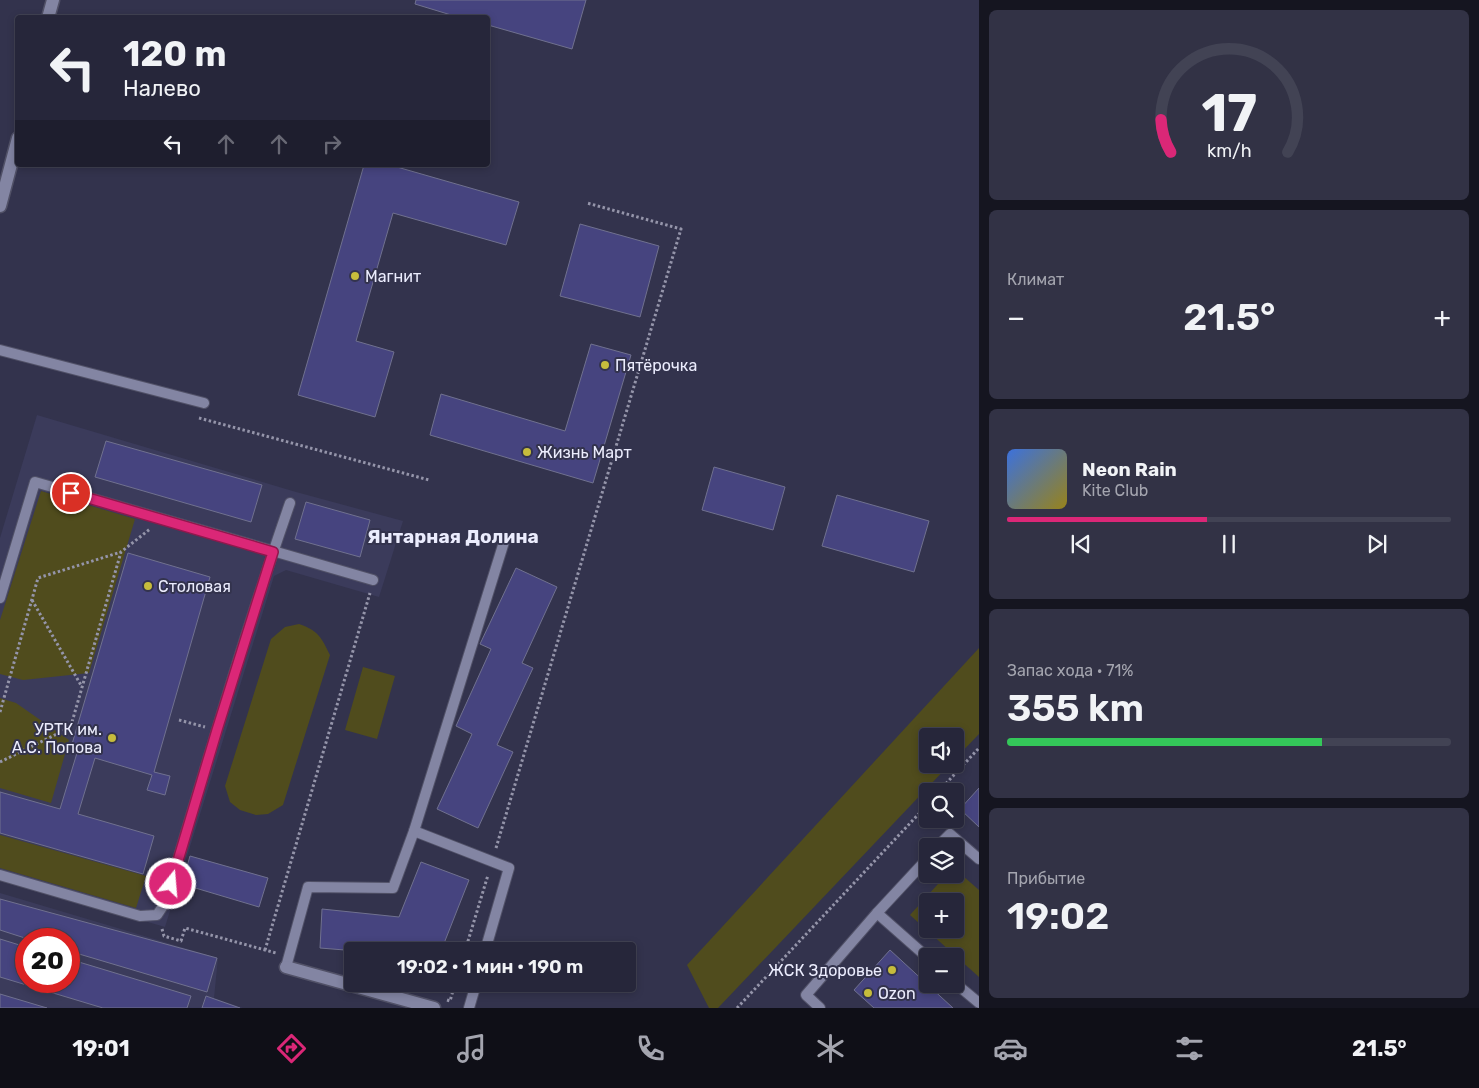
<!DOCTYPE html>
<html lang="ru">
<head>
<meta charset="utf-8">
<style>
	:root { --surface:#26263a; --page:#323245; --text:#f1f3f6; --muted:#a4a5af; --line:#424354; --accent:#db2777 }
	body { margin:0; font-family:Rubik,sans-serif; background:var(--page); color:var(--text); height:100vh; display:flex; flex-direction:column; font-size:19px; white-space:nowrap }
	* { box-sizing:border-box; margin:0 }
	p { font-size:16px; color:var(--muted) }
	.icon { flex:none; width:28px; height:28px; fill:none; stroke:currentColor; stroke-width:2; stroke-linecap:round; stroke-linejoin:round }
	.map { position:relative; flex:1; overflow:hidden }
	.panel { display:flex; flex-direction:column; gap:10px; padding:10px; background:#151520; width:500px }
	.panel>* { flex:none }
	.banner { position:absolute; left:15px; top:15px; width:475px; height:152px; border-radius:5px; box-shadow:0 2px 8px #0003,0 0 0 1px var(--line); background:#26263a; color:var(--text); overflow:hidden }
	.tools { position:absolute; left:919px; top:728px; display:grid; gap:10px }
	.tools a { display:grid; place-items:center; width:45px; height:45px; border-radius:5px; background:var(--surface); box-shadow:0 2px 8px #0003,0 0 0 1px var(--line); font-size:25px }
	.speed { position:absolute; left:15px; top:928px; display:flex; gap:10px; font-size:25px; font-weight:700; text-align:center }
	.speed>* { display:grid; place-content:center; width:65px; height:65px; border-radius:50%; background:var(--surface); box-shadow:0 2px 8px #0003,0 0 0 1px var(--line); line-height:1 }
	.speed .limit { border:8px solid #d22; background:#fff; color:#111 }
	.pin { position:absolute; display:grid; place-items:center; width:42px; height:42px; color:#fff; margin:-21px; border:2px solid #fff; border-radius:50%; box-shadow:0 1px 5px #0007 }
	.me { position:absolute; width:55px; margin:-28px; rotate:17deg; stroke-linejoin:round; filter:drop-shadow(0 0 4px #0008) }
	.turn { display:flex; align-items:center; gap:18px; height:105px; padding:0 25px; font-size:22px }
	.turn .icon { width:65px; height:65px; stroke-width:2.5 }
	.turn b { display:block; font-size:35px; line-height:42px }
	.lanes { display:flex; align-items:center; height:48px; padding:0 25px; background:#0003; justify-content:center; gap:25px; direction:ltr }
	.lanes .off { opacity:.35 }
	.big { font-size:38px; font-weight:600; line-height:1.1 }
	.panel .tile { flex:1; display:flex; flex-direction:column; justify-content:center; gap:8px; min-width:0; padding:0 18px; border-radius:8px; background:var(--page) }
	.panel .dial { align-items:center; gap:0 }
	.dial svg { height:130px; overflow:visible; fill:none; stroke:var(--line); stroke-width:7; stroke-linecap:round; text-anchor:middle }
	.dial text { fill:var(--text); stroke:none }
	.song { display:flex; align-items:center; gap:15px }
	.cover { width:60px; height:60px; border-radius:8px; background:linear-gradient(135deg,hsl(220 70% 55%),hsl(50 70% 35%)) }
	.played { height:5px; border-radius:2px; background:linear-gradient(90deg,var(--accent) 45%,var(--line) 45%) }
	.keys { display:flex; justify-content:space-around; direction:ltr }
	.heat { display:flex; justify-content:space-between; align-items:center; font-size:28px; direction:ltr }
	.charge { height:8px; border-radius:4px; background:linear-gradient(90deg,#34c759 71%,var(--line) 0) }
	.trip { position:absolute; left:344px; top:942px; width:292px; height:50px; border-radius:5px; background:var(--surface); box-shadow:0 2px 8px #0003,0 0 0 1px var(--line); font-weight:600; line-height:50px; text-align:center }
	.tabs { display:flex; height:80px; justify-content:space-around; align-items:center; background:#0f0f17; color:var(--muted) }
	.tabs .icon { width:35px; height:35px }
	.tabs .selected { color:var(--accent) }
	.tabs b { font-size:22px; color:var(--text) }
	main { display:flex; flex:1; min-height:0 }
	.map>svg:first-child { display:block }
	.built { fill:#3b3b5b; fill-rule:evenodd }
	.green { fill:#504c1d; fill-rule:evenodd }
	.building { fill:#46447f; stroke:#70718f }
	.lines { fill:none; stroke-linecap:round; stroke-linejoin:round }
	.service-casing { stroke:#515167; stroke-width:12 }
	.minor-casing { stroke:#515167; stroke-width:15 }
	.path { stroke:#9595aa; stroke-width:3; stroke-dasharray:2.5 2.5; stroke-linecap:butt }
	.service { stroke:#8385a3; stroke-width:10 }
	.minor { stroke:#8385a3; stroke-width:12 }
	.route-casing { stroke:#8e194d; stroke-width:12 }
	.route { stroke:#db2777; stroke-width:9 }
	.poi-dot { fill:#c6bc3c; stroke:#33334d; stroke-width:2 }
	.labels { text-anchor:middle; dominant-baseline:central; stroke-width:4; stroke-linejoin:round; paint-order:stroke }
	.poi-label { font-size:16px; fill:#ebecfd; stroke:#33334d; text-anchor:start }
	.quarter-label { font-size:19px; font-weight:bold; fill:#ebecfd; stroke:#33334d }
</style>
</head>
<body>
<main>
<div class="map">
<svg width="979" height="1008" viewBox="0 0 979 1008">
	<rect width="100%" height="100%" fill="#33334d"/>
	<g class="built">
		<path d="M 37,415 L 296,492 L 403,521 L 379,597 L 286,570 L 274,576 L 165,927 L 0,879 L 0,538 Z"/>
		<path d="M 0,893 L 218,958 L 214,998 L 243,1008 L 0,1008 ZM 26,939 L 69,939 L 69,981 L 26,981 Z"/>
	</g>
	<g class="green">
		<path d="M 41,491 L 135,519 L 89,673 L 23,680 L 0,674 L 0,620 Z"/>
		<path d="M 299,624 C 319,631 321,637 330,655 L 283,805 L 268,814 L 256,815 L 240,810 L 230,802 L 225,786 L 271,639 L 285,627 Z"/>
		<path d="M 979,648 L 979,734 L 955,759 L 955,736 L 928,736 L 928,764 L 950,764 L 718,1008 L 709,1008 L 687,965 Z"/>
		<path d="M 363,667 L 395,676 L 377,739 L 345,730 Z"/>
		<path d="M 0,698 L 16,703 L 69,740 L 51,803 L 0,788 Z"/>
		<path d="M 0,835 L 146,876 L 136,908 L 0,868 Z"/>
		<path d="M 955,869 L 979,890 L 979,977 L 910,915 L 947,874 L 955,874 ZM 955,901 L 955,929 L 928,929 L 928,901 Z"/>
	</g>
	<g class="building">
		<path d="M 416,0 L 586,0 L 572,49 L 488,25 L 488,18 L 461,18 L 415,4 Z"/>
		<path d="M 364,165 L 390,165 L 519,202 L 506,245 L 393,213 L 356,341 L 394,352 L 375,417 L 298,395 Z"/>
		<path d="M 580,224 L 659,246 L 640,317 L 560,296 Z"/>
		<path d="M 591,344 L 631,355 L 593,483 L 430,435 L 441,394 L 565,431 Z"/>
		<path d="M 106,441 L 262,485 L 251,522 L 95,477 Z"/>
		<path d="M 714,467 L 785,487 L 773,530 L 702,510 Z"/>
		<path d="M 837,495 L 929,521 L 914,572 L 822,546 Z"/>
		<path d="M 306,502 L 370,520 L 360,557 L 295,539 Z"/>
		<path d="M 128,553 L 210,577 L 154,772 L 170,776 L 165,795 L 147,790 L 152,775 L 95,758 L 78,814 L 154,836 L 143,874 L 0,833 L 0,792 L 60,809 L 77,753 L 70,751 Z"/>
		<path d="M 516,568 L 557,587 L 522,663 L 533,668 L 497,745 L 513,752 L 478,828 L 437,809 L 472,734 L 456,726 L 491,649 L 480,644 Z"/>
		<path d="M 979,788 L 979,827 L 960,809 Z"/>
		<path d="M 190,856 L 268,878 L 259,907 L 182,884 Z"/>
		<path d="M 421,862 L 469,880 L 441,951 L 357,951 L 320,948 L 322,909 L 399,917 Z"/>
		<path d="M 0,899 L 217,958 L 207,992 L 69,951 L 69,939 L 28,939 L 0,930 Z"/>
		<path d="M 0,939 L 26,947 L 26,981 L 69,981 L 69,959 L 191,996 L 187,1008 L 103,1008 L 0,977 Z"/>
		<path d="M 890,950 L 953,1008 L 874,1008 L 854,990 Z"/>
		<path d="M 0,994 L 47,1008 L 0,1008 Z"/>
		<path d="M 206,996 L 240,1008 L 202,1008 Z"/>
	</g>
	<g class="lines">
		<defs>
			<g id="service">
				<path d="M 0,350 L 204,403"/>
				<path d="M 0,598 L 35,482 L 373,580"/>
				<path d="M 414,831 L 509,868 L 485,951"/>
				<path d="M 938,846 L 950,834 L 979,859"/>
				<path d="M 0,875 L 140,916 L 157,915 L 165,903 C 205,769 244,635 290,503"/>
				<path d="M 877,913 L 928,958"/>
				<path d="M 286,967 L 308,887 L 393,888 L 414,831 L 504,542"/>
				<path d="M 955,983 L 979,1003"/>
				<path d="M 469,1008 L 476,984"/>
				<path d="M 820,1008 L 806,995 L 877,913 L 928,858"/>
			</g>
			<g id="minor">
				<path d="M 48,18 L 53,0"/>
				<path d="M 0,206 L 18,138"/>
				<path d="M 286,967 L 434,1008"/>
			</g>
		</defs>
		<use href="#service" class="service-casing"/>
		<use href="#minor" class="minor-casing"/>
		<g class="path">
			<path d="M 199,418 L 429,480"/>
			<path d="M 32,600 L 82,687"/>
			<path d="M 0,712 L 38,578 L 121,552"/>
			<path d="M 179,720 L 205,727"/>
			<path d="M 0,762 L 63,731 L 70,729 L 121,552 L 150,529"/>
			<path d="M 939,791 L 979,748"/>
			<path d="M 496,848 L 681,229 L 587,203"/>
			<path d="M 162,929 L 164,936 L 181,941 L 185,928 L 276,953"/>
			<path d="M 265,950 L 370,593"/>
			<path d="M 465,951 L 488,875"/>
			<path d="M 447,1000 L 450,1001 L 455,984"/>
			<path d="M 737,1008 L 928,804"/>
		</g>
		<use href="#service" class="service"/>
		<use href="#minor" class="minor"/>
	</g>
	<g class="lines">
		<defs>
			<path id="route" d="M 71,493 L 273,552 L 217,730 L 171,884"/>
		</defs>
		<use href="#route" class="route-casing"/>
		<use href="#route" class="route"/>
	</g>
	<g class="poi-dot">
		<circle cx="355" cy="276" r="5"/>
		<circle cx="605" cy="365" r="5"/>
		<circle cx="527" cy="452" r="5"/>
		<circle cx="148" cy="586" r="5"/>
		<circle cx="112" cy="738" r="5"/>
		<circle cx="892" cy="970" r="5"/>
		<circle cx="868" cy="993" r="5"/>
	</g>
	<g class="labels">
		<g class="poi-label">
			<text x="365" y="276">Магнит</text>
			<text x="615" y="365">Пятёрочка</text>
			<text x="537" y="452">Жизнь Март</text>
			<text x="158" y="586">Столовая</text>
			<text x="102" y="729" text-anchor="end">УРТК им.<tspan x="102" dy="18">А.С. Попова</tspan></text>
			<text x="882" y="970" text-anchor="end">ЖСК Здоровье</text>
			<text x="878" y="993">Ozon</text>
		</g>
		<g class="quarter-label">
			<text x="453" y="536">Янтарная Долина</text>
		</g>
	</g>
</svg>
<div class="tools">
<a><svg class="icon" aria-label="sound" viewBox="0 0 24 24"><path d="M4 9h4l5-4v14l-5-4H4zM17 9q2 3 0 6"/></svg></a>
<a><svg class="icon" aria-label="search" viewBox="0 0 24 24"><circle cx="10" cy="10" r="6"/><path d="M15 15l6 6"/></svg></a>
<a><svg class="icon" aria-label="layers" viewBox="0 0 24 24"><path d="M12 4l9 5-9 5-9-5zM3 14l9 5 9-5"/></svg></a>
<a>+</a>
<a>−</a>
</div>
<div class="speed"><div class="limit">20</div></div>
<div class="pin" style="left:71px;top:493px;background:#d93025"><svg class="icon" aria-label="arrive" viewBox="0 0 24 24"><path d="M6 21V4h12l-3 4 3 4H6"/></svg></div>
<svg class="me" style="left:171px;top:884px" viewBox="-20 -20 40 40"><circle r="17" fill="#db2777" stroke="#fff" stroke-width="3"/><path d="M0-11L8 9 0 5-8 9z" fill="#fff"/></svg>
<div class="trip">19:02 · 1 мин · 190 m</div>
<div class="banner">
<div class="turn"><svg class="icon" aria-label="left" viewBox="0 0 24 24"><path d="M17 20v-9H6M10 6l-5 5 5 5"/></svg><div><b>120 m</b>Налево</div></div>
<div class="lanes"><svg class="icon" aria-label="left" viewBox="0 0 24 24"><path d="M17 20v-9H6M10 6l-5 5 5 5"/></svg><svg class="icon off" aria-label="ahead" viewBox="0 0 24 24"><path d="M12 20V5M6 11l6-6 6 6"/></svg><svg class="icon off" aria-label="ahead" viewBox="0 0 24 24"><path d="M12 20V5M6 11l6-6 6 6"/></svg><svg class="icon off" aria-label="right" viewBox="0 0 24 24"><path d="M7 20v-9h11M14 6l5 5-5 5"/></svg></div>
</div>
</div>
<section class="panel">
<div class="tile dial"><svg viewBox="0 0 100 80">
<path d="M14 69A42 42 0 1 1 86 69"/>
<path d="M14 69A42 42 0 0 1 8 49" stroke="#db2777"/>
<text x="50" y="56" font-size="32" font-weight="700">17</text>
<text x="50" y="72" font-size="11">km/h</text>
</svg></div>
<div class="tile"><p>Климат</p>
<div class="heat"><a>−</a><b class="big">21.5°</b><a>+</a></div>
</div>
<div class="tile">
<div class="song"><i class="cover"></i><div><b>Neon Rain</b><p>Kite Club</p></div></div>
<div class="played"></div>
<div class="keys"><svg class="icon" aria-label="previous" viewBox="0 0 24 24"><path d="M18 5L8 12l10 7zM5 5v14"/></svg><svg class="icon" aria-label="pause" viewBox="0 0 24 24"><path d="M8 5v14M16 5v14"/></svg><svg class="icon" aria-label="next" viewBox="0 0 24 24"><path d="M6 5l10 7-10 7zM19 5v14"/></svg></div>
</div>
<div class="tile"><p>Запас хода · 71%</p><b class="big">355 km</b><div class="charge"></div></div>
<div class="tile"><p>Прибытие</p><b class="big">19:02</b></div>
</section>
</main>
<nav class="tabs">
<b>19:01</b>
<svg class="icon selected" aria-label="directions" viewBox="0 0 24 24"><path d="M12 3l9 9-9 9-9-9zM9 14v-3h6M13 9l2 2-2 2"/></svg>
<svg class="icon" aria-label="music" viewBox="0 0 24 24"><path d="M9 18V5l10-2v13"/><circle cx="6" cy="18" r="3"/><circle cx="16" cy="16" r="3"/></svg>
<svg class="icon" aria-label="phone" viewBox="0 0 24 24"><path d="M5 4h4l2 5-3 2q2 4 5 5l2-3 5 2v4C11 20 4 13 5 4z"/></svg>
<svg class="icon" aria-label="climate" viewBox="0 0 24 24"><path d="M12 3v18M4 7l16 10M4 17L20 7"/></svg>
<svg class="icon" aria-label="car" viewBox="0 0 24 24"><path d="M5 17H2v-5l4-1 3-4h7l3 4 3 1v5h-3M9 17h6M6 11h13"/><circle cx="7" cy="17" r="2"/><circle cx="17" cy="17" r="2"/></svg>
<svg class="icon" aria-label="filters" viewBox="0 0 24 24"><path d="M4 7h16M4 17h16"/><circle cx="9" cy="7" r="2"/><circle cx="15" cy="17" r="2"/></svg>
<b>21.5°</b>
</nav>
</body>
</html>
